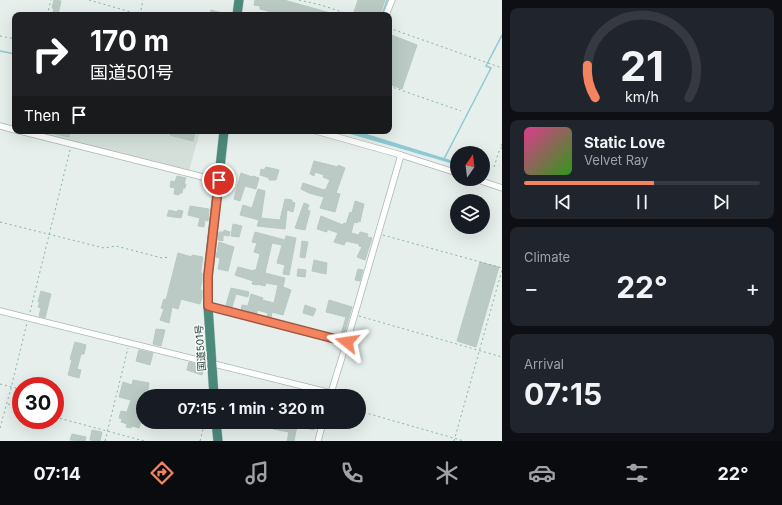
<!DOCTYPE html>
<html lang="en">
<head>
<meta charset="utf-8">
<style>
	:root { --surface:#171b24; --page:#20242c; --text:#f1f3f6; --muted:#9ea1a6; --line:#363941; --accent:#f4845f }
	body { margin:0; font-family:Inter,"Noto Sans JP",sans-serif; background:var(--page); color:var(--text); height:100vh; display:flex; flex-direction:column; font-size:15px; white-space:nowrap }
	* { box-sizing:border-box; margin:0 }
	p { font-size:13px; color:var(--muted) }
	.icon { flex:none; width:22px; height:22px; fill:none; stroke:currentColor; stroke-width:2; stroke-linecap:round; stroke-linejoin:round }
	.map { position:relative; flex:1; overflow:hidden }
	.sheet { display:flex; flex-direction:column; gap:8px; padding:8px; background:#0d0f14; width:280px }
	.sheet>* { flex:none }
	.hud { position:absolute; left:12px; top:12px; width:380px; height:122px; border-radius:8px; box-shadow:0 4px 16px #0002; background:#202124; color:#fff; overflow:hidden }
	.needle { width:26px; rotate:14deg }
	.tools { position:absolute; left:450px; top:146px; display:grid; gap:8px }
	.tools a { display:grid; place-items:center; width:40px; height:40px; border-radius:50%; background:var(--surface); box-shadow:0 4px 16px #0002; font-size:20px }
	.speed { position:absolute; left:12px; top:377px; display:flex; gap:8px; font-size:20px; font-weight:700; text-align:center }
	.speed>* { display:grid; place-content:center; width:52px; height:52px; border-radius:50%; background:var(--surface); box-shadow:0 4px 16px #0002; line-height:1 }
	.speed .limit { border:6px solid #d22; background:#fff; color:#111 }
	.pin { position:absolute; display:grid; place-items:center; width:34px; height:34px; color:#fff; margin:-17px; border:2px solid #fff; border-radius:50%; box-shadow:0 1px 4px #0007 }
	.me { position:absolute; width:44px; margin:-22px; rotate:285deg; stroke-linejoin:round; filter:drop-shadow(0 0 3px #0008) }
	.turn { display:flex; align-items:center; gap:14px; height:84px; padding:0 12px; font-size:18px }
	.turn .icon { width:52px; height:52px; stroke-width:2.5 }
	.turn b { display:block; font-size:28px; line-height:34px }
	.then { display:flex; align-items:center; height:38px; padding:0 12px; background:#0003; gap:8px; font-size:15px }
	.big { font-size:30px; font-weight:700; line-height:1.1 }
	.sheet .widget { flex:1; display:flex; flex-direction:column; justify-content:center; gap:6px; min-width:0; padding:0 14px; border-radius:8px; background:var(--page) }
	.sheet .dial { align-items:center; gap:0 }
	.dial svg { height:104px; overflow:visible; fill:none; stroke:var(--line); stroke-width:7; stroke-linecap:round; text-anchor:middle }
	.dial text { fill:var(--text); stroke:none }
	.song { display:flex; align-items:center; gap:12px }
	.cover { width:48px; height:48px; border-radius:6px; background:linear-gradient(135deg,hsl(330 70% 55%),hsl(110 70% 35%)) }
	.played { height:4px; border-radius:2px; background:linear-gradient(90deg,var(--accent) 55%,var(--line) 55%) }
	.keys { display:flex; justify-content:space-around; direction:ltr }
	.heat { display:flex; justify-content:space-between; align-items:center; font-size:22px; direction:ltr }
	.trip { position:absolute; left:136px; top:389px; width:230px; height:40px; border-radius:20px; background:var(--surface); box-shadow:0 4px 16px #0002; font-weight:700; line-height:40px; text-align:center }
	.dock { display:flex; height:64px; justify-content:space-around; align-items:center; background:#090b0e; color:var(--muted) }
	.dock .icon { width:28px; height:28px }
	.dock .on { color:var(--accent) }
	.dock b { font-size:18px; color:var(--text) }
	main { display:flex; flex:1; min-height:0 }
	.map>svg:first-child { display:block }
	.built { fill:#d4dfda }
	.water { fill:#8ec9d4 }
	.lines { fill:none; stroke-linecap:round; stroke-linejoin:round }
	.stream { stroke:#8ec9d4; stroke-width:1.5 }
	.building { fill:#bbcac4; stroke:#b8c9c2 }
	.minor-casing { stroke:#a8b8b2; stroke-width:7 }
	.trunk-casing { stroke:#c2cac8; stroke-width:10 }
	.path { stroke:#86b3a5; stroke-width:1; stroke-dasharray:2 3; stroke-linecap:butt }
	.minor { stroke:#fff; stroke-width:5.5 }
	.trunk { stroke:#4c8a7c; stroke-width:9 }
	.route-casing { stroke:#9f563e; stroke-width:10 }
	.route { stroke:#f4845f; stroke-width:7 }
	.labels { text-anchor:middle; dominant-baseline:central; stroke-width:3; stroke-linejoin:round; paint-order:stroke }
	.street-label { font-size:10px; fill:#24423a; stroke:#f7fbf9 }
</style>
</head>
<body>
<main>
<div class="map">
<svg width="502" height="441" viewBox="0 0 502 441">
	<rect width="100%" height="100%" fill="#e6efeb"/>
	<path class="built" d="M 46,131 L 200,131 L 189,171 L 45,134 Z"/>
	<path class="water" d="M 340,131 L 357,131 L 457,162 L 457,165 Z"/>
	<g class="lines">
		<g class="stream">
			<path d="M 382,15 L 387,0"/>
			<path d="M 0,51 L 15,54"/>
			<path d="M 444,159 L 491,68 L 486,66 L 502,35"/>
		</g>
	</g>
	<g class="building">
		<path d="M 54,0 L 61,1 L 58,15 L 52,15 L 54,9 L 52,8 Z"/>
		<path d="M 255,0 L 284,0 L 334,14 L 334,15 L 267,15 L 268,11 L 260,9 L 260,6 L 254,5 Z"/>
		<path d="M 358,0 L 385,0 L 380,15 L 353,15 Z"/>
		<path d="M 211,10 L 226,14 L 226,15 L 210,15 Z"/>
		<path d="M 389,34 L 417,45 L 402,89 L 389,84 Z"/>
		<path d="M 50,131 L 71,131 L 69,137 L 50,133 Z"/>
		<path d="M 171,131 L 195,131 L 193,141 L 170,135 Z"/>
		<path d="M 314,161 L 338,167 L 338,165 L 345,168 L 336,193 L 340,194 L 335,212 L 320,208 L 324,197 L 309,193 L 301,189 L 303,183 L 324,190 L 326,189 L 330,180 L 323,177 L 324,175 L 315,172 L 314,176 L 310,174 Z"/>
		<path d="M 266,167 L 279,170 L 276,180 L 269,180 L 269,178 L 260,175 L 261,169 L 264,170 Z"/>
		<path d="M 241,173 L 252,177 L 253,176 L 259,178 L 256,189 L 245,186 L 240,201 L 234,199 Z"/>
		<path d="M 177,176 L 186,178 L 184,184 L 186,184 L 185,188 L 183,188 L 182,193 L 179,193 L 179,195 L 174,194 L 175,188 L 170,187 L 171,181 L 175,182 Z"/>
		<path d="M 258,189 L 265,191 L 261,218 L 280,220 L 285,199 L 292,200 L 292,202 L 295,203 L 293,212 L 287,210 L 285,229 L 257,226 L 259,220 L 240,215 L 243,205 L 252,208 Z"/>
		<path d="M 355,201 L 364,204 L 360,222 L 358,221 L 357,223 L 354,222 L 351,233 L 359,235 L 360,232 L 368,234 L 367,237 L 372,238 L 365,260 L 357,257 L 362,247 L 359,246 L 359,244 L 346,241 L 344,245 L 334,242 L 338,233 L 327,229 L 327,232 L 317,229 L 321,216 L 343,225 L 344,223 L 346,224 L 350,212 L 352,213 Z"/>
		<path d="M 304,203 L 309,205 L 307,210 L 310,211 L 305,230 L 295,228 Z"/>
		<path d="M 190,206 L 209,209 L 208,221 L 205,220 L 204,227 L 198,226 L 200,218 L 188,215 Z"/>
		<path d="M 169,210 L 177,212 L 178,210 L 183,211 L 181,218 L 167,216 Z"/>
		<path d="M 233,224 L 242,226 L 239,237 L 231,236 Z"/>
		<path d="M 224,230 L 230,232 L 229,236 L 223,235 L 223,241 L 218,240 L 219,232 L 224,232 Z"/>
		<path d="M 255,232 L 285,240 L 286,236 L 296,238 L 289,275 L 283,274 L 285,265 L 277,263 L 282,245 L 272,243 L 265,273 L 285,278 L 283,287 L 291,290 L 283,315 L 272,312 L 271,318 L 267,316 L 268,313 L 257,310 L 257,314 L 241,310 L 242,305 L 248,306 L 251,294 L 263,298 L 262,300 L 274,303 L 278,285 L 266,283 L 265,286 L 257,284 L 257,285 L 252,284 L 253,281 L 235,275 L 238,267 L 253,271 L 253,270 L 256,270 L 260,254 L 254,252 L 257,243 L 252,242 Z"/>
		<path d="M 302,241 L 308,242 L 305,258 L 300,257 Z"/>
		<path d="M 219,242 L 234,247 L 228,271 L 218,269 L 220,258 L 216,257 Z"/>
		<path d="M 178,253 L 192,257 L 192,255 L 203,257 L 201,270 L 201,273 L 202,273 L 202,281 L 200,290 L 202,290 L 202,297 L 200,304 L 181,299 L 178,309 L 172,307 L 169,323 L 160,320 L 164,309 L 161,308 L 164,299 L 166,300 Z"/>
		<path d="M 314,260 L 327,263 L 326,274 L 312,271 Z"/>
		<path d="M 480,262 L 499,267 L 476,347 L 457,341 Z"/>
		<path d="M 298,269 L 306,270 L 305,277 L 297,276 Z"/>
		<path d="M 358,269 L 363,270 L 360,281 L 355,280 Z"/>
		<path d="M 231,288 L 249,292 L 248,297 L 236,294 L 232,307 L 226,305 Z"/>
		<path d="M 41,291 L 51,294 L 45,318 L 39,316 L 41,308 L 38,307 L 40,302 L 38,302 Z"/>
		<path d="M 329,300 L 352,307 L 344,335 L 341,334 L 346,317 L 326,312 Z"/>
		<path d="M 305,305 L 316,309 L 313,316 L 303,313 Z"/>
		<path d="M 156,329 L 165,330 L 161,346 L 153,344 Z"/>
		<path d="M 75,342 L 86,345 L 84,354 L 81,354 L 77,369 L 81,370 L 79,378 L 68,375 L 72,360 L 70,359 Z"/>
		<path d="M 139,350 L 153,353 L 150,365 L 136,361 Z"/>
		<path d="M 189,362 L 205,366 L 202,375 L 187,370 Z"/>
		<path d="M 133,380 L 149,383 L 148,390 L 146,390 L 145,396 L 143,396 L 141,410 L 143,410 L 143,416 L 139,428 L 132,426 L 131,428 L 126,427 L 127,424 L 121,422 L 122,419 L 119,418 L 121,411 L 127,412 L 131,400 L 119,397 L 123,382 L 132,385 Z"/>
		<path d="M 274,422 L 307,422 L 315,424 L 314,430 L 297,426 L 294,441 L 287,441 L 289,432 L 273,429 Z"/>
		<path d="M 92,430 L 102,432 L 100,441 L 90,440 Z"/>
		<path d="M 72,434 L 86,437 L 85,441 L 70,440 Z"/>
	</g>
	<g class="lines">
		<defs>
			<g id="minor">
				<path d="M 386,15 L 392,0"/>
				<path d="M 0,126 L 15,130"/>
				<path d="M 20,131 L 219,181"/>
				<path d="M 316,131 L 401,155 L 457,173"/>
				<path d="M 475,179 L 502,188"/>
				<path d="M 208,306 L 347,341 L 401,155"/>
				<path d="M 0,311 L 331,393"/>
				<path d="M 330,396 L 347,341"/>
				<path d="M 318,441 L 323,422"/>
			</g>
			<g id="trunk">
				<path d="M 237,15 L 239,0"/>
				<path d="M 214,396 L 208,306 L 208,276 L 224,131"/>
				<path d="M 216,422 L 218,441"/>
			</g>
		</defs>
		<use href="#minor" class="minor-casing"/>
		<use href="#trunk" class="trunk-casing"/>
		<g class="path">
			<path d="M 89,0 L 141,15"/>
			<path d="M 299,0 L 321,5 L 351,15"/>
			<path d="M 47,15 L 51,0"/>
			<path d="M 140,15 L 143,0"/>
			<path d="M 389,28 L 502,68"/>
			<path d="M 0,36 L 15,39"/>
			<path d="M 389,86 L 461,111"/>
			<path d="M 502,144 L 500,148 L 502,148"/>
			<path d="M 494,167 L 500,148"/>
			<path d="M 0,222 L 104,248 L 116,246 L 162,258 L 170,257"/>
			<path d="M 383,235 L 502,268"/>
			<path d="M 30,312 L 70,150"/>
			<path d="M 359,316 L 502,357"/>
			<path d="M 0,384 L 16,388 L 12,405"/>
			<path d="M 8,404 L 21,408"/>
			<path d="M 359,411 L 464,441"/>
			<path d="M 55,417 L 144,441"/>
			<path d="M 0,428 L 11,388 L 27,323"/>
			<path d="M 105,441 L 128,348"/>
			<path d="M 200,441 L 205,422"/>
			<path d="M 454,441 L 502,270"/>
		</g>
		<use href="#minor" class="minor"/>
		<use href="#trunk" class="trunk"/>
	</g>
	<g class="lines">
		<defs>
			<path id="route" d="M 219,180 L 208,276 L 208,306 L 347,342"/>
		</defs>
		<use href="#route" class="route-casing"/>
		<use href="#route" class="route"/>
	</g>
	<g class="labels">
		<g class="street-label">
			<text transform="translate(200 348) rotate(-94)">国道501号</text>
		</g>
	</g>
</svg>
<div class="tools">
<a><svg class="needle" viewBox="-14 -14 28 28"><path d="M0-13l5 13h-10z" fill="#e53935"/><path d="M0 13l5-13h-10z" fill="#9ea1a6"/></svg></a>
<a><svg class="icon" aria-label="layers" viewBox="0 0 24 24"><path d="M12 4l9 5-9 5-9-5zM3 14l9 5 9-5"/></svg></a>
</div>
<div class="speed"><div class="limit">30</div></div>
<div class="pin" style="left:219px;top:180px;background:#d93025"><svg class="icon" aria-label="arrive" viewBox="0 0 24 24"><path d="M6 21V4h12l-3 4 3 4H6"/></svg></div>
<svg class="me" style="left:347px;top:342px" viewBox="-20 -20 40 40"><path d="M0-17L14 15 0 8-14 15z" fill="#f4845f" stroke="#fff" stroke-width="4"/></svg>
<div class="trip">07:15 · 1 min · 320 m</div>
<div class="hud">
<div class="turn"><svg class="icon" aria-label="right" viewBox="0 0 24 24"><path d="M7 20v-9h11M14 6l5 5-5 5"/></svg><div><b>170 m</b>国道501号</div></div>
<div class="then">Then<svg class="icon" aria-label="arrive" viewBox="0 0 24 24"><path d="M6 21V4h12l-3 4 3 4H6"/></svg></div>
</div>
</div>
<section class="sheet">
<div class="widget dial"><svg viewBox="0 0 100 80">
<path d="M14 69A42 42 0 1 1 86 69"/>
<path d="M14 69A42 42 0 0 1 8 44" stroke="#f4845f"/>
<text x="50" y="56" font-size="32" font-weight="700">21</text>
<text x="50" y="72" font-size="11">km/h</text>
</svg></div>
<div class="widget">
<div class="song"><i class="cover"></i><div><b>Static Love</b><p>Velvet Ray</p></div></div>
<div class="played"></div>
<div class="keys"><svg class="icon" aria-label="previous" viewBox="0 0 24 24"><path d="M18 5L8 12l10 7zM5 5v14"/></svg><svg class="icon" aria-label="pause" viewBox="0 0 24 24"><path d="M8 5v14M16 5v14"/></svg><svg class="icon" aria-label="next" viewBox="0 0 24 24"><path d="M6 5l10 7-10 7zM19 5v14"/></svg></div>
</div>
<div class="widget"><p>Climate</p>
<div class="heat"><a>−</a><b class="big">22°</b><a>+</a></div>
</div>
<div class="widget"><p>Arrival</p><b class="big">07:15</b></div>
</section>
</main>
<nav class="dock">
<b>07:14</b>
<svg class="icon on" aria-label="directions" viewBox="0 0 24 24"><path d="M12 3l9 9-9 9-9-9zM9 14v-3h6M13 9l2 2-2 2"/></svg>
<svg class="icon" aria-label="music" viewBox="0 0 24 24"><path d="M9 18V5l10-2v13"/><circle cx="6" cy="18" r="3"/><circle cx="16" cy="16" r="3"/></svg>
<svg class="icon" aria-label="phone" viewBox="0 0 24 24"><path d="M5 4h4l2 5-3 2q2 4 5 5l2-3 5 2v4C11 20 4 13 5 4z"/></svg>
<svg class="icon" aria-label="climate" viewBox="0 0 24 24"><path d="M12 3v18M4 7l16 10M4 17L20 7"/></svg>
<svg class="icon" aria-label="car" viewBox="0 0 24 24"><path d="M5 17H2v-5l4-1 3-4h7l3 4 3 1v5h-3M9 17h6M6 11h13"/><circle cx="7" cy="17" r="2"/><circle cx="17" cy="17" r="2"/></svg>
<svg class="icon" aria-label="filters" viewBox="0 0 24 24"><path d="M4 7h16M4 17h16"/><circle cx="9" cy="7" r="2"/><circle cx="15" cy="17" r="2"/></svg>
<b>22°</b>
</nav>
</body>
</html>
